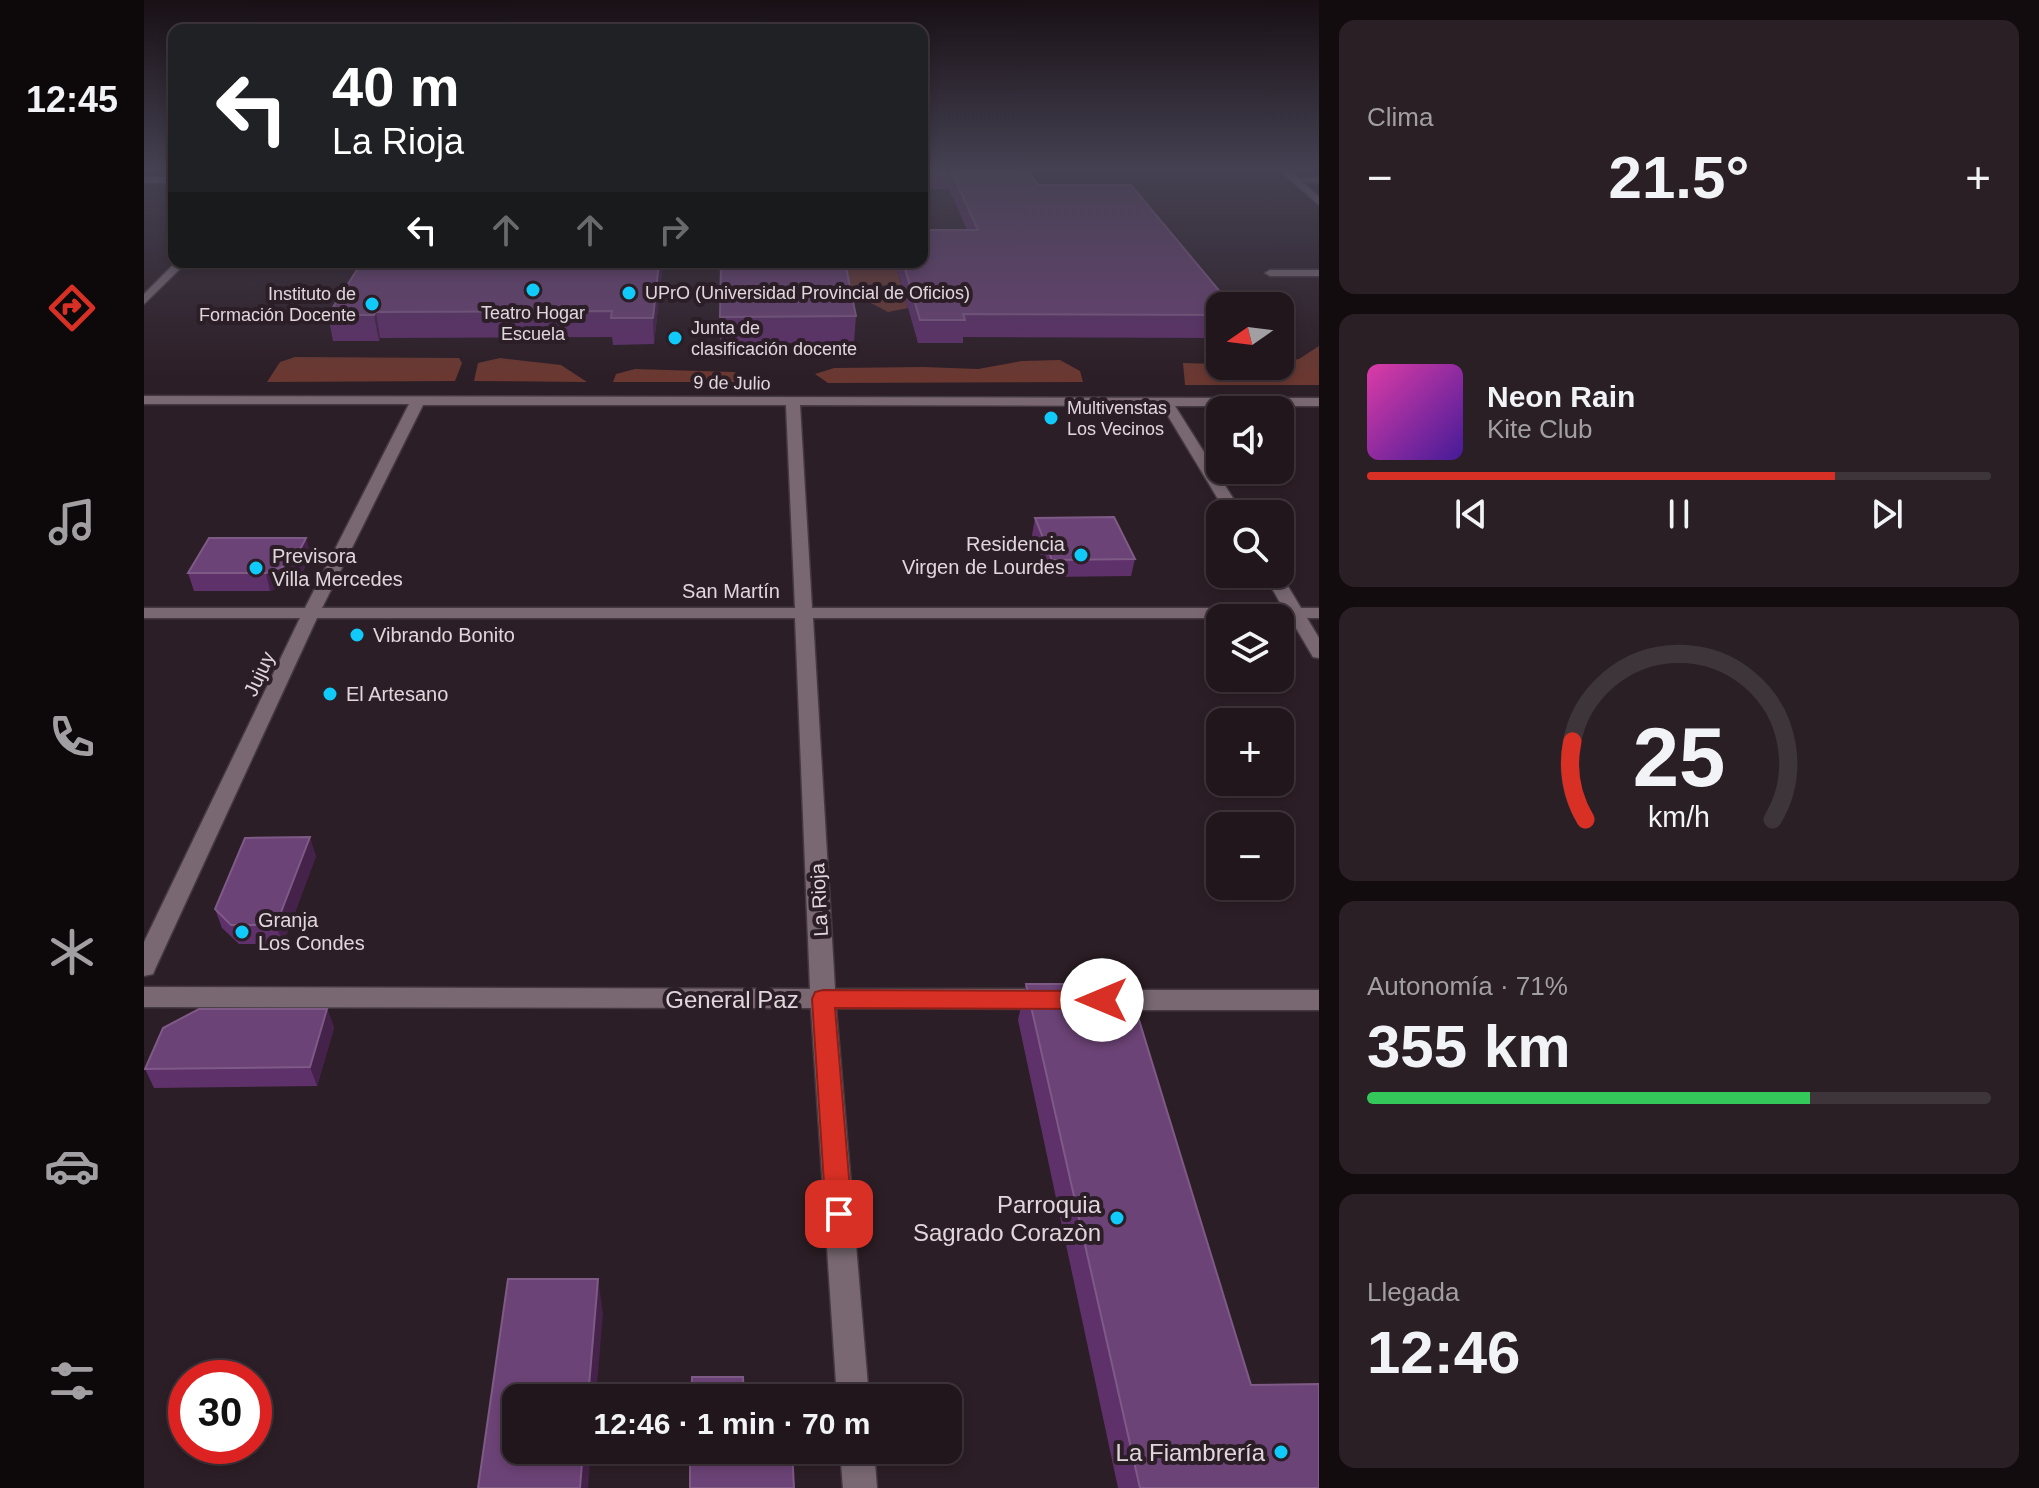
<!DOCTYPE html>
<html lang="es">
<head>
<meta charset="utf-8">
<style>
	:root { --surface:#21161c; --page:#291f25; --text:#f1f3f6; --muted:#a29fa3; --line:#3e353b; --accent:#d93025 }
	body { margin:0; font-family:Helvetica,sans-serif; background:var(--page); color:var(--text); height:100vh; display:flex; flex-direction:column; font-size:30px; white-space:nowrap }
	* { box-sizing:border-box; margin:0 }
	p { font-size:26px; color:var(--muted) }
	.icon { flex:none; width:44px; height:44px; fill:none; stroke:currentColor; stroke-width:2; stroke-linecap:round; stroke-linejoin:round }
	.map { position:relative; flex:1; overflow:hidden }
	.details { display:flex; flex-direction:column; gap:20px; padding:20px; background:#120c0f; width:720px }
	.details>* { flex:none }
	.top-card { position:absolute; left:24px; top:24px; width:760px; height:244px; border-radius:16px; box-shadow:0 4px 12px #0003,0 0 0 2px var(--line); background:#202124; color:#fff; overflow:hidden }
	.needle { width:52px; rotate:256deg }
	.controls { position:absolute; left:1062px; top:292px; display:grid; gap:16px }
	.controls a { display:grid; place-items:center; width:88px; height:88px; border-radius:16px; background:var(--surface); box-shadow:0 4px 12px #0003,0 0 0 2px var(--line); font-size:40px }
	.speed { position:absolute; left:24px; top:1360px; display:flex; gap:16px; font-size:40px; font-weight:700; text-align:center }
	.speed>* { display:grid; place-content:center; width:104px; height:104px; border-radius:50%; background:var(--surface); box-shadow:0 4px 12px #0003,0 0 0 2px var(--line); line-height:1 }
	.speed .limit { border:12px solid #d22; background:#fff; color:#111 }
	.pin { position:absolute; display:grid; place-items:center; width:68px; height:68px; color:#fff; margin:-34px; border-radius:16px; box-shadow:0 4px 12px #0006 }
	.me { position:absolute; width:88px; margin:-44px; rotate:270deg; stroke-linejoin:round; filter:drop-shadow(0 0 6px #0008) }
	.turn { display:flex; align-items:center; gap:28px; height:168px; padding:0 32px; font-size:36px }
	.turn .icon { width:104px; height:104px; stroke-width:2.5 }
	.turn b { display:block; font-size:56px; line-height:68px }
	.lanes { display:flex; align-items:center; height:76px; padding:0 32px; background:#0003; justify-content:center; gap:40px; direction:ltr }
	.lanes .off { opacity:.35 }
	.big { font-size:60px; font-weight:800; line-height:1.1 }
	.details .card { flex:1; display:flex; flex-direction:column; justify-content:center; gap:12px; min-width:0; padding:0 28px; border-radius:16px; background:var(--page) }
	.details .dial { align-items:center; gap:0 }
	.dial svg { height:208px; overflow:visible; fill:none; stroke:var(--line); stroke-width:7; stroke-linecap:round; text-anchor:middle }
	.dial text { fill:var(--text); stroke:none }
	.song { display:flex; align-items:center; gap:24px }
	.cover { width:96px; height:96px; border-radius:12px; background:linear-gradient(135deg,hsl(320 70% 55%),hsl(260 70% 35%)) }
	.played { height:8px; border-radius:4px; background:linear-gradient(90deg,var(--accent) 75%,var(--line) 75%) }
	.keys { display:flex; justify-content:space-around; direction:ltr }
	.heat { display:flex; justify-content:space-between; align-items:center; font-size:44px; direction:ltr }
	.charge { height:12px; border-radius:6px; background:linear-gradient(90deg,#34c759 71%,var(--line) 0) }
	.trip { position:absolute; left:358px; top:1384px; width:460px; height:80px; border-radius:16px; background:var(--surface); box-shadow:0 4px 12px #0003,0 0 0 2px var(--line); font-weight:800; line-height:80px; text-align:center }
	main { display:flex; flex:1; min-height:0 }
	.menu { display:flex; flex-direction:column; width:144px; justify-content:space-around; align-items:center; background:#0d090b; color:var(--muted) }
	.menu .icon { width:56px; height:56px }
	.menu .selected { color:var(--accent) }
	.menu b { font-size:36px; color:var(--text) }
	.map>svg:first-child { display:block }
	.green { fill:#6a3831 }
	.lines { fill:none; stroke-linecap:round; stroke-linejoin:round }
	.service-casing { stroke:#453940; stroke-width:3 }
	.minor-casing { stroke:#453940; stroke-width:3 }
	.tertiary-casing { stroke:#453940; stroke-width:3 }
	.service { fill:#796872; fill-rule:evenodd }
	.minor { fill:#796872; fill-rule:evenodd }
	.tertiary { fill:#796872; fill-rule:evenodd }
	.wall { fill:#5e316a }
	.shaded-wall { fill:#442249 }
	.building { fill:#6c4376; stroke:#7e5a86; stroke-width:2 }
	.route { fill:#d93025; stroke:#8d1f18; stroke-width:2 }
	.poi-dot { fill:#10cafa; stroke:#2c1e26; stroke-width:3 }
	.labels { text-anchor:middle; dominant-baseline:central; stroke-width:8; stroke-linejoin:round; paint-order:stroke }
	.far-poi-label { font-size:18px; fill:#e0d6dc; stroke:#2c1e26; text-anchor:start }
	.far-street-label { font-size:18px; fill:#e0d6dc; stroke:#2c1e26 }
	.poi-label { font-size:20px; fill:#e0d6dc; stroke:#2c1e26; text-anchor:start }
	.street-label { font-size:20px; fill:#e0d6dc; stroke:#2c1e26 }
	.near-street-label { font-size:24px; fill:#e0d6dc; stroke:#2c1e26 }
	.near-poi-label { font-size:24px; fill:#e0d6dc; stroke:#2c1e26; text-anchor:end }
</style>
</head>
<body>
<main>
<nav class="menu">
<b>12:45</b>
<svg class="icon selected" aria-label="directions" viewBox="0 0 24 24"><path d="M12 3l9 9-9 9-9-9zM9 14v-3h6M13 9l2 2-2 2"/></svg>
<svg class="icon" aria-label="music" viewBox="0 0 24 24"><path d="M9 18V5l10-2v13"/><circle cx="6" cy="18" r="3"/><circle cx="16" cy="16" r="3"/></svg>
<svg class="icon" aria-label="phone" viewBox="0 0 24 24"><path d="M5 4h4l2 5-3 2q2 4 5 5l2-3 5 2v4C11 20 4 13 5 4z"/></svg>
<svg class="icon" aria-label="climate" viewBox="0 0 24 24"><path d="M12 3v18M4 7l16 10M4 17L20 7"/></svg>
<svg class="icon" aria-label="car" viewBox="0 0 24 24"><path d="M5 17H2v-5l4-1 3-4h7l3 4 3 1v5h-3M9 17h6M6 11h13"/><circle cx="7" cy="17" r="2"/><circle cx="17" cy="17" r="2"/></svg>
<svg class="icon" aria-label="filters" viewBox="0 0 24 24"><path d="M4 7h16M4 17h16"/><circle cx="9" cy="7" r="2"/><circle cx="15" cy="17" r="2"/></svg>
</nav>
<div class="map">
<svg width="1175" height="1488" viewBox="0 0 1175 1488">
	<rect width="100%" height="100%" fill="#2c1e26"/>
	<g class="green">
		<path d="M 734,263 L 751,263 L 764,308 L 744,312 L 725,302 L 755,295 L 735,283 L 703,290 L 678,275 Z"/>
		<path d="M 1175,346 L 1175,385 L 1041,385 L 1039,363 L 1136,366 L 1136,362 L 1155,359 Z"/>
		<path d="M 151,357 L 315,358 L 318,363 L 311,381 L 123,382 L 136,362 Z"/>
		<path d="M 356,358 L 417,365 L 443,382 L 330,381 L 334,363 Z"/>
		<path d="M 916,360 L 936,371 L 939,382 L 684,383 L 671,374 L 690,368 L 780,367 L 834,369 L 878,361 Z"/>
		<path d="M 491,369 L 589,372 L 598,374 L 606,382 L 469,382 L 472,374 Z"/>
	</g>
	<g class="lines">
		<defs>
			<path id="service" d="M 1175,270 L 1175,276 L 1126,276 L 1121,273 L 1126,270 Z"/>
			<g id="minor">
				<rect x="0" y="177" width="30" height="6"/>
				<path d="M 1175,177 L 1175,183 L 1146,180 Z"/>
				<path d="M 32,262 L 43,262 L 0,304 L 0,294 Z"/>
				<path d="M 0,396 L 1175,398 L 1175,406 L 1031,406 L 1099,514 L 1083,514 L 1018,406 L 656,405 L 668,608 L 1139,608 L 1120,574 L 1136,573 L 1157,608 L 1175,608 L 1175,618 L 1163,618 L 1175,638 L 1175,658 L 1169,657 L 1146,618 L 669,618 L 691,989 L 903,989 L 912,992 L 915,999 L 912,1006 L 903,1009 L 692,1008 L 725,1398 L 693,1398 L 667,1008 L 0,1007 L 0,987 L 666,989 L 651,618 L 173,618 L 12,967 L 9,974 L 0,976 L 0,942 L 156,618 L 0,618 L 0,608 L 161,608 L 265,404 L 0,404 ZM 279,405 L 642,405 L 651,608 L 178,608 Z"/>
				<path d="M 963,990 L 1175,990 L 1175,1010 L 963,1010 L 954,1007 L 951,1000 L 954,993 Z"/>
				<path d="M 696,1450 L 730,1450 L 733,1488 L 699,1488 Z"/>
			</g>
			<path id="tertiary" d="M 1133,168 L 1143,168 L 1175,197 L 1175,205 Z"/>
		</defs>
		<use href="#service" class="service-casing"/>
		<use href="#minor" class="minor-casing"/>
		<use href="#tertiary" class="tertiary-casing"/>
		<use href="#service" class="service"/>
		<use href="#minor" class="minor"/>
		<use href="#tertiary" class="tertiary"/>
	</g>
	<g class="wall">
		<path d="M 778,168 L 883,168 L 894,185 L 1076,306 L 1076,338 L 819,337 L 819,343 L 774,343 L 751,262 L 778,262 L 823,230 L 805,189 L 778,189 Z"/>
		<path d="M 519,262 L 510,344 L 469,345 L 468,337 L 236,338 L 235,341 L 189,341 L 184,315 Z"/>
		<path d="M 712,316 L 710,343 L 576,343 L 576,317 Z"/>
		<path d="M 891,518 L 991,559 L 987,576 L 905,577 L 888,535 Z"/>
		<path d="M 167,555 L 154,581 L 126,591 L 50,591 L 44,573 Z"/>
		<path d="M 172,856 L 139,944 L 95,944 L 78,928 L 71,909 Z"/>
		<path d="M 882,984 L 1107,1385 L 1175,1488 L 974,1488 L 874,1020 Z"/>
		<path d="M 183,1009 L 190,1028 L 173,1086 L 10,1088 L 1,1069 Z"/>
	</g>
	<g class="shaded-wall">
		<path d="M 515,262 L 519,262 L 510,344 L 509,318 Z"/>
		<path d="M 232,312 L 236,338 L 235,341 L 230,315 Z"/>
		<path d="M 162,538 L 167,555 L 154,581 L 126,591 L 122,573 Z"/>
		<path d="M 166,837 L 172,856 L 139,944 L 132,925 Z"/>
		<path d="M 183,1009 L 190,1028 L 173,1086 L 166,1067 Z"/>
		<path d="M 454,1279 L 459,1313 L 452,1398 L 444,1398 Z"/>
		<path d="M 439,1450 L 447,1450 L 444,1488 L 436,1488 Z"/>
	</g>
	<g class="building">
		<path d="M 778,168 L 883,168 L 894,185 L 987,185 L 1088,306 L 1076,306 L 1076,315 L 819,314 L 821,320 L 776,320 L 759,262 L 778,262 L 778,230 L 834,230 L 807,170 L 778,170 Z"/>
		<path d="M 218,262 L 515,262 L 509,318 L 467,318 L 468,311 L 232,312 L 230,315 L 184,315 Z"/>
		<path d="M 577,262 L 701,262 L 712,316 L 576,317 Z"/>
		<path d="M 970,517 L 991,559 L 908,560 L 891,518 Z"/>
		<path d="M 65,538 L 162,538 L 149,563 L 122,573 L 44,573 Z"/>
		<path d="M 166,837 L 132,925 L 87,925 L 71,909 L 101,838 Z"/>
		<path d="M 882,984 L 984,984 L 1107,1385 L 1175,1384 L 1175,1488 L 996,1488 Z"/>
		<path d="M 55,1009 L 183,1009 L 166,1067 L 1,1069 L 19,1028 Z"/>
		<path d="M 364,1279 L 454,1279 L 444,1398 L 372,1398 L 372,1450 L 439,1450 L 436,1488 L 334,1488 Z"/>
		<path d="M 548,1377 L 599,1377 L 600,1398 L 547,1398 Z"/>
		<path d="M 546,1450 L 648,1450 L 650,1488 L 546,1488 Z"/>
	</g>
	<linearGradient id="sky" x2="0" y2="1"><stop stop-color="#181015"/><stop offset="0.45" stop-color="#454152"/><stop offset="1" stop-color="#454152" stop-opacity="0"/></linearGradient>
	<rect width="1175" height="376" fill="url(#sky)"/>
	<path class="route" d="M 679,990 L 958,991 L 966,993 L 970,1000 L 966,1006 L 958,1009 L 691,1008 L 708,1214 L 705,1222 L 695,1226 L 686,1222 L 682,1214 L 668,999 L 671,992 Z"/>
	<g class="poi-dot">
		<circle cx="389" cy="290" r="8"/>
		<circle cx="485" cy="293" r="8"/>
		<circle cx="228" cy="304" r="8"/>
		<circle cx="531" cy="338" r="8"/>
		<circle cx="907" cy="418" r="8"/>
		<circle cx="937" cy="555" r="8"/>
		<circle cx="112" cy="568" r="8"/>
		<circle cx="213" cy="635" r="8"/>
		<circle cx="186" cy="694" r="8"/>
		<circle cx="98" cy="932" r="8"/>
		<circle cx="973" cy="1218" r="8"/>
		<circle cx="1137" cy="1452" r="8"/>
	</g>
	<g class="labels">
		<g class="far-poi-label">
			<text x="501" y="293">UPrO (Universidad Provincial de Oficios)</text>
			<text x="212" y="294" text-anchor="end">Instituto de<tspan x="212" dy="21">Formación Docente</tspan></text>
			<text x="389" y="313" text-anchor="middle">Teatro Hogar<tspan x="389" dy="21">Escuela</tspan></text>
			<text x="547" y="328">Junta de<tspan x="547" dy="21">clasificación docente</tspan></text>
			<text x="923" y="408">Multivenstas<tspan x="923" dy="21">Los Vecinos</tspan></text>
		</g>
		<g class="far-street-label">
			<text transform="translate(588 383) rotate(1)">9 de Julio</text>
		</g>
		<g class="poi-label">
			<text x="921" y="544" text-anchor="end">Residencia<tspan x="921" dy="23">Virgen de Lourdes</tspan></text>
			<text x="128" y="556">Previsora<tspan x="128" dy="23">Villa Mercedes</tspan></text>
			<text x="229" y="635">Vibrando Bonito</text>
			<text x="202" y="694">El Artesano</text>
			<text x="114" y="920">Granja<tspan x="114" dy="23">Los Condes</tspan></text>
		</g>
		<g class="street-label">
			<text x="587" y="591">San Martín</text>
			<text transform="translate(115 674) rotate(-65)">Jujuy</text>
			<text transform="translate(675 900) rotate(-93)">La Rioja</text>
		</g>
		<g class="near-street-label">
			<text x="588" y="999">General Paz</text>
		</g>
		<g class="near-poi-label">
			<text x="957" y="1204">Parroquia<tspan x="957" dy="28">Sagrado Corazòn</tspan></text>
			<text x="1121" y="1452">La Fiambrería</text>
		</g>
	</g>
</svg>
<div class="controls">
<a><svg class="needle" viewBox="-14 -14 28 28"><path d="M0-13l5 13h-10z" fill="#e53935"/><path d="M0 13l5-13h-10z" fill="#a29fa3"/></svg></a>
<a><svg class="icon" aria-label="sound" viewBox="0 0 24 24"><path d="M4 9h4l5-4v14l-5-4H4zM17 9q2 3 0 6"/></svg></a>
<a><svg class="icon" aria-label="search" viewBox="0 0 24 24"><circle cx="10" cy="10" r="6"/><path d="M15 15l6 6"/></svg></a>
<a><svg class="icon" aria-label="layers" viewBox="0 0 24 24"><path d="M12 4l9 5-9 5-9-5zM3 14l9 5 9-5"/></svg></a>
<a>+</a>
<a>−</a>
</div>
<div class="speed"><div class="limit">30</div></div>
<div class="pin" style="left:695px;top:1214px;background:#d93025"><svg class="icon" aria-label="arrive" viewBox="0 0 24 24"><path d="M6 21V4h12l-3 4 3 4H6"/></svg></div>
<svg class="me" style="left:958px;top:1000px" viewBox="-20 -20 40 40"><circle r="19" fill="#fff"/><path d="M0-13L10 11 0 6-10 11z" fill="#d93025"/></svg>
<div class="trip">12:46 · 1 min · 70 m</div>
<div class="top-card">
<div class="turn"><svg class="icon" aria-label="left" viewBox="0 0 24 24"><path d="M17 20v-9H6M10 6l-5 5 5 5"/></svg><div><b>40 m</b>La Rioja</div></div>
<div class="lanes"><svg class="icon" aria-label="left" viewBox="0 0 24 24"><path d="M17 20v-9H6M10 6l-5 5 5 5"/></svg><svg class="icon off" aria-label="ahead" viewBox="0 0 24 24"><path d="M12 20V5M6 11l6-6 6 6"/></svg><svg class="icon off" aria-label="ahead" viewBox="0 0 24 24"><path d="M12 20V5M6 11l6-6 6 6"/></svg><svg class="icon off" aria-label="right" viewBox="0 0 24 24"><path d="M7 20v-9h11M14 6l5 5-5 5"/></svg></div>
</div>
</div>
<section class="details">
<div class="card"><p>Clima</p>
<div class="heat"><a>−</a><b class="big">21.5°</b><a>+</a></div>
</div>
<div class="card">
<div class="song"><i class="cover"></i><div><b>Neon Rain</b><p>Kite Club</p></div></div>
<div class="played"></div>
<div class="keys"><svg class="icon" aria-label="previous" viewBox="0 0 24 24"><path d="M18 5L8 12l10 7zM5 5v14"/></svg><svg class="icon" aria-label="pause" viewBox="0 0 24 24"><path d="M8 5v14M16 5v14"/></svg><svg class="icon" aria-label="next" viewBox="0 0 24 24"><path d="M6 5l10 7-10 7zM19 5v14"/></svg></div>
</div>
<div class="card dial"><svg viewBox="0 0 100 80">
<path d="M14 69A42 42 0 1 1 86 69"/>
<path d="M14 69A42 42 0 0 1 9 39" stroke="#d93025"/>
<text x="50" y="56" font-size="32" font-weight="700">25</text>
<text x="50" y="72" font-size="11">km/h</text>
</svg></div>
<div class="card"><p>Autonomía · 71%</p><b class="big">355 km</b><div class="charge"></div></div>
<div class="card"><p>Llegada</p><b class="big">12:46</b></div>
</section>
</main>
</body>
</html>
